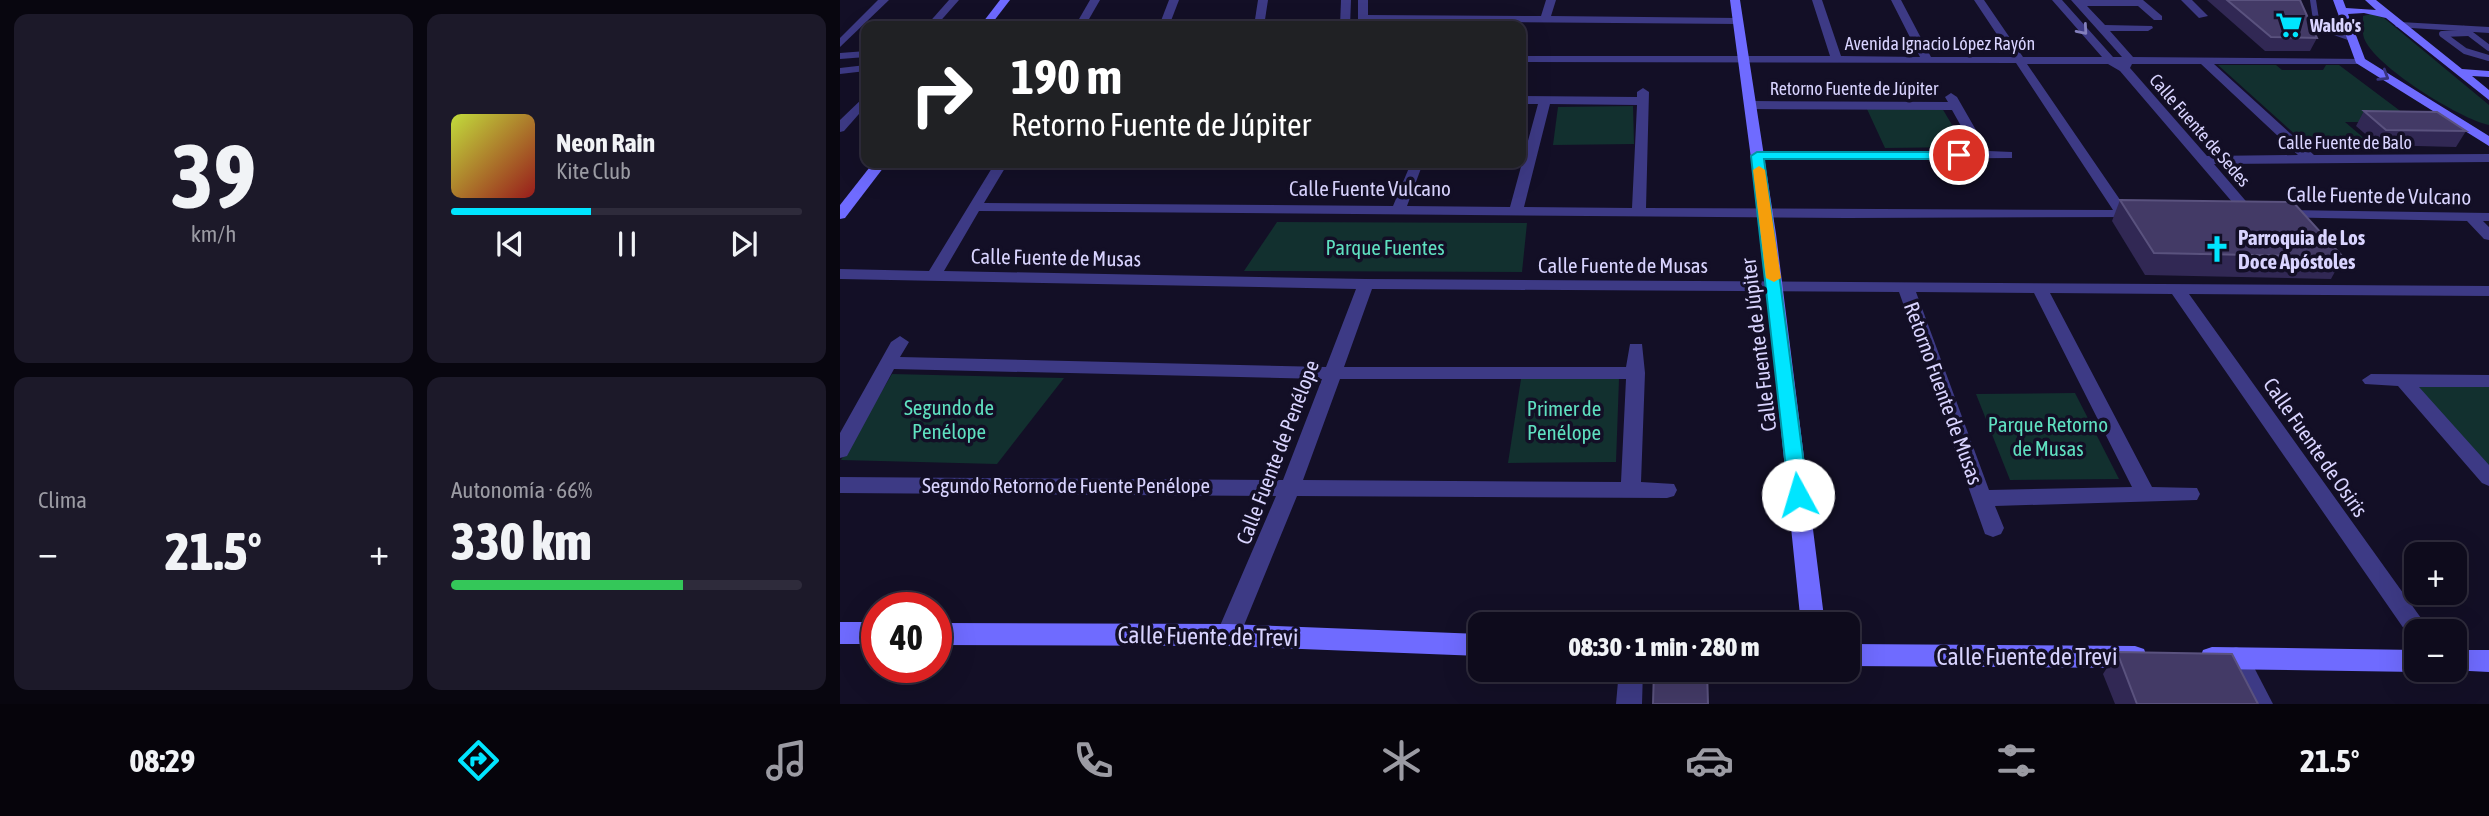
<!DOCTYPE html>
<html lang="es">
<head>
<meta charset="utf-8">
<style>
	:root { --surface:#0e0b1c; --page:#1c1929; --text:#f1f3f6; --muted:#9b9ba3; --line:#2e2b3b; --accent:#00e5ff }
	body { margin:0; font-family:"Asap Condensed",sans-serif; background:var(--page); color:var(--text); height:100vh; display:flex; flex-direction:column; font-size:26px; white-space:nowrap }
	* { box-sizing:border-box; margin:0 }
	p { font-size:23px; color:var(--muted) }
	.icon { flex:none; width:38px; height:38px; fill:none; stroke:currentColor; stroke-width:2; stroke-linecap:round; stroke-linejoin:round }
	.map { position:relative; flex:1; overflow:hidden }
	.side { display:flex; flex-direction:column; gap:14px; padding:14px; background:#08060f; width:840px }
	.side>* { flex:none }
	.banner { position:absolute; left:21px; top:21px; width:665px; height:147px; border-radius:14px; box-shadow:0 7px 28px #0002,0 0 0 2px var(--line); background:#202124; color:#fff; overflow:hidden }
	.fabs { position:absolute; left:1564px; top:542px; display:grid; gap:14px }
	.fabs a { display:grid; place-items:center; width:63px; height:63px; border-radius:14px; background:var(--surface); box-shadow:0 7px 28px #0002,0 0 0 2px var(--line); font-size:35px }
	.speed { position:absolute; left:21px; top:592px; display:flex; gap:14px; font-size:35px; font-weight:700; text-align:center }
	.speed>* { display:grid; place-content:center; width:91px; height:91px; border-radius:50%; background:var(--surface); box-shadow:0 7px 28px #0002,0 0 0 2px var(--line); line-height:1 }
	.speed .limit { border:10px solid #d22; background:#fff; color:#111 }
	.pin { position:absolute; display:grid; place-items:center; width:60px; height:60px; color:#fff; margin:-30px; border:4px solid #fff; border-radius:50%; box-shadow:0 2px 7px #0007 }
	.me { position:absolute; width:77px; margin:-38px; rotate:354deg; stroke-linejoin:round; filter:drop-shadow(0 0 5px #0008) }
	.turn { display:flex; align-items:center; gap:24px; height:147px; padding:0 35px; font-size:32px }
	.turn .icon { width:91px; height:91px; stroke-width:2.5 }
	.turn b { display:block; font-size:49px; line-height:60px }
	.big { font-size:52px; font-weight:800; line-height:1.1 }
	.side .card { flex:1; display:flex; flex-direction:column; justify-content:center; gap:10px; min-width:0; padding:0 24px; border-radius:14px; background:var(--page) }
	.side .dial { align-items:center; gap:0 }
	.dial b { font-size:91px; line-height:1 }
	.song { display:flex; align-items:center; gap:21px }
	.cover { width:84px; height:84px; border-radius:10px; background:linear-gradient(135deg,hsl(70 70% 55%),hsl(0 70% 35%)) }
	.played { height:7px; border-radius:4px; background:linear-gradient(90deg,var(--accent) 40%,var(--line) 40%) }
	.keys { display:flex; justify-content:space-around; direction:ltr }
	.heat { display:flex; justify-content:space-between; align-items:center; font-size:38px; direction:ltr }
	.charge { height:10px; border-radius:5px; background:linear-gradient(90deg,#34c759 66%,var(--line) 0) }
	.side .tiles { flex:1; display:grid; gap:14px; grid-template-columns:repeat(2,1fr) }
	.trip { position:absolute; left:628px; top:612px; width:392px; height:70px; border-radius:14px; background:var(--surface); box-shadow:0 7px 28px #0002,0 0 0 2px var(--line); font-weight:800; line-height:70px; text-align:center }
	.tabs { display:flex; height:112px; justify-content:space-around; align-items:center; background:#06040b; color:var(--muted) }
	.tabs .icon { width:49px; height:49px }
	.tabs .active { color:var(--accent) }
	.tabs b { font-size:32px; color:var(--text) }
	main { display:flex; flex:1; min-height:0 }
	.map>svg:first-child { display:block }
	.green { fill:#12302f }
	.lines { fill:none; stroke-linecap:round; stroke-linejoin:round }
	.lane { stroke:#3d3a85; stroke-width:6 }
	.street { fill:#3d3a85; fill-rule:evenodd }
	.secondary { fill:#6f6bff; fill-rule:evenodd }
	.wall { fill:#312854 }
	.building { fill:#433a66; stroke:#5a527e; stroke-width:2 }
	.oneway { stroke:#837fbc }
	.oneway2 { stroke:#38347d }
	.route { fill:#00e5ff; stroke:#0095a6; stroke-width:2 }
	.slow { fill:#f59e0b }
	.labels { text-anchor:middle; dominant-baseline:central; stroke-width:7; stroke-linejoin:round; paint-order:stroke }
	.far-poi-label { font-size:18px; font-weight:bold; fill:#d9d4ff; stroke:#130f26; text-anchor:start }
	.far-street-label { font-size:18px; fill:#d9d4ff; stroke:#130f26 }
	.street-label { font-size:21px; fill:#d9d4ff; stroke:#130f26 }
	.poi-label { font-size:21px; font-weight:bold; fill:#d9d4ff; stroke:#130f26; text-anchor:start }
	.park-label { font-size:21px; fill:#5fe0c0; stroke:#130f26 }
	.near-street-label { font-size:24px; fill:#d9d4ff; stroke:#130f26 }
</style>
</head>
<body>
<main>
<section class="side">
<div class="tiles">
<div class="card dial"><b>39</b><p>km/h</p></div>
<div class="card">
<div class="song"><i class="cover"></i><div><b>Neon Rain</b><p>Kite Club</p></div></div>
<div class="played"></div>
<div class="keys"><svg class="icon" aria-label="previous" viewBox="0 0 24 24"><path d="M18 5L8 12l10 7zM5 5v14"/></svg><svg class="icon" aria-label="pause" viewBox="0 0 24 24"><path d="M8 5v14M16 5v14"/></svg><svg class="icon" aria-label="next" viewBox="0 0 24 24"><path d="M6 5l10 7-10 7zM19 5v14"/></svg></div>
</div>
<div class="card"><p>Clima</p>
<div class="heat"><a>−</a><b class="big">21.5°</b><a>+</a></div>
</div>
<div class="card"><p>Autonomía · 66%</p><b class="big">330 km</b><div class="charge"></div></div>
</div>
</section>
<div class="map">
<svg width="1649" height="704" viewBox="0 0 1649 704">
	<rect width="100%" height="100%" fill="#130f26"/>
	<g class="green">
		<path d="M 1531,14 L 1544,18 L 1649,105 L 1649,125 C 1620,119 1534,66 1524,38 C 1522,32 1523,22 1523,16 Z"/>
		<path d="M 1378,65 L 1436,65 L 1442,70 L 1483,70 L 1486,65 L 1499,65 L 1575,122 L 1505,122 L 1532,145 L 1468,146 Z"/>
		<path d="M 793,106 L 794,144 L 713,145 L 718,107 Z"/>
		<path d="M 1102,108 L 1125,147 L 1045,148 L 1027,109 Z"/>
		<path d="M 437,222 L 687,223 L 682,272 L 404,271 Z"/>
		<path d="M 52,374 L 224,378 L 157,464 L 1,460 Z"/>
		<path d="M 681,379 L 779,379 L 776,462 L 668,463 Z"/>
		<path d="M 1649,385 L 1649,466 L 1574,386 Z"/>
		<path d="M 1235,393 L 1279,479 L 1170,480 L 1136,394 Z"/>
	</g>
	<g class="lines">
		<g class="lane">
			<path d="M 1473,0 L 1477,26 L 1511,38"/>
			<path d="M 1624,29 L 1649,48"/>
			<path d="M 1629,33 L 1602,34 L 1625,51 L 1649,58"/>
		</g>
		<g class="street">
			<path d="M 38,0 L 49,0 L 0,47 L 0,38 Z"/>
			<path d="M 109,0 L 119,0 L 96,26 L 86,26 Z"/>
			<path d="M 250,0 L 260,0 L 245,26 L 235,26 Z"/>
			<path d="M 329,0 L 339,0 L 329,26 L 319,26 Z"/>
			<path d="M 418,0 L 428,0 L 424,26 L 414,26 Z"/>
			<path d="M 501,0 L 511,0 L 510,26 L 500,26 Z"/>
			<path d="M 518,0 L 528,0 L 528,15 L 701,16 L 706,0 L 716,0 L 711,16 L 898,18 L 903,21 L 898,24 L 528,21 L 528,26 L 518,26 Z"/>
			<path d="M 972,0 L 982,0 L 1001,56 L 1080,57 L 1051,0 L 1061,0 L 1091,57 L 1172,57 L 1134,0 L 1144,0 L 1183,57 L 1262,57 L 1212,0 L 1222,0 L 1273,57 L 1282,57 L 1231,0 L 1303,0 L 1322,16 L 1322,20 L 1314,20 L 1298,6 L 1247,6 L 1265,25 L 1312,26 L 1313,28 L 1308,31 L 1270,31 L 1293,57 L 1524,59 L 1524,63 L 1520,64 L 1374,64 L 1474,155 L 1649,154 L 1649,162 L 1374,164 L 1417,214 L 1410,218 L 1405,217 L 1280,71 L 1268,64 L 1187,64 L 1287,210 L 1302,211 L 1302,217 L 1006,218 L 139,211 L 104,271 L 526,279 L 1649,286 L 1649,296 L 1349,294 L 1591,632 L 1577,632 L 1577,642 L 1571,639 L 1332,294 L 1210,293 L 1312,487 L 1357,488 L 1360,494 L 1357,500 L 1155,506 L 1164,528 L 1161,534 L 1153,537 L 1145,534 L 1059,292 L 532,289 L 504,367 L 786,367 L 790,344 L 802,344 L 805,373 L 801,482 L 834,484 L 837,490 L 834,496 L 827,498 L 457,496 L 400,635 L 396,642 L 388,646 L 380,642 L 376,635 L 436,496 L 0,493 L 0,477 L 443,480 L 482,379 L 54,369 L 7,456 L 0,458 L 0,433 L 51,342 L 60,336 L 69,342 L 60,357 L 486,367 L 516,289 L 0,279 L 0,269 L 89,271 L 155,163 L 168,163 L 144,203 L 553,206 L 571,163 L 583,163 L 567,206 L 670,207 L 698,104 L 681,104 L 681,96 L 797,97 L 797,92 L 803,88 L 809,92 L 806,208 L 1273,210 L 1176,63 L 681,62 L 681,56 L 990,56 ZM 1292,64 L 1361,64 L 1458,155 L 1367,156 L 1290,68 ZM 710,104 L 797,105 L 792,208 L 684,207 ZM 1076,292 L 1194,293 L 1292,487 L 1149,490 ZM 500,379 L 786,379 L 781,482 L 463,480 Z"/>
			<path d="M 1341,0 L 1352,0 L 1368,16 L 1359,18 Z"/>
			<path d="M 1560,22 L 1649,27 L 1649,33 L 1556,27 L 1555,25 Z"/>
			<path d="M 26,51 L 26,57 L 0,59 L 0,53 Z"/>
			<path d="M 26,65 L 26,71 L 0,74 L 0,68 Z"/>
			<path d="M 1111,93 L 1117,97 L 1148,151 L 1172,152 L 1172,158 L 917,160 L 910,156 L 917,152 L 1135,151 L 1112,110 L 912,109 L 906,105 L 912,101 L 1108,102 L 1105,97 Z"/>
			<path d="M 26,95 L 26,106 L 4,131 L 0,132 L 0,120 Z"/>
			<path d="M 1440,210 L 1649,213 L 1649,221 L 1643,221 L 1649,227 L 1649,240 L 1644,239 L 1627,221 L 1435,217 L 1433,214 Z"/>
			<path d="M 1531,374 L 1649,375 L 1649,387 L 1579,387 L 1649,465 L 1649,486 L 1642,483 L 1558,386 L 1525,384 L 1522,380 Z"/>
			<path d="M 1396,647 L 1405,650 L 1433,704 L 1407,704 L 1384,658 L 1387,650 Z"/>
			<path d="M 779,670 L 803,670 L 802,704 L 776,704 Z"/>
		</g>
		<g class="secondary">
			<path d="M 160,0 L 170,0 L 150,26 L 140,26 Z"/>
			<path d="M 890,0 L 900,0 L 936,234 L 985,625 L 961,625 L 921,234 Z"/>
			<path d="M 1493,0 L 1503,0 L 1506,8 L 1536,10 L 1525,0 L 1536,0 L 1622,69 L 1649,71 L 1649,77 L 1632,76 L 1649,90 L 1649,100 L 1546,18 L 1524,13 L 1508,14 L 1525,59 L 1649,136 L 1649,146 L 1516,63 Z"/>
			<path d="M 33,163 L 47,163 L 5,218 L 0,219 L 0,205 Z"/>
			<rect x="0" y="622" width="37" height="22"/>
			<path d="M 96,623 L 388,624 L 640,634 L 640,656 L 388,646 L 96,645 Z"/>
			<path d="M 1008,644 L 1295,646 L 1304,649 L 1307,657 L 1304,665 L 1295,668 L 1008,666 Z"/>
			<path d="M 1372,647 L 1577,650 L 1577,670 L 1582,670 L 1577,672 L 1372,669 L 1363,666 L 1360,658 L 1363,650 Z"/>
			<path d="M 1615,650 L 1649,650 L 1649,672 L 1610,670 L 1615,670 Z"/>
		</g>
	</g>
	<g class="wall">
		<path d="M 1367,0 L 1460,0 L 1477,38 L 1470,51 L 1425,51 Z"/>
		<path d="M 1524,111 L 1626,131 L 1616,147 L 1538,145 L 1516,126 Z"/>
		<path d="M 1280,200 L 1503,257 L 1491,279 L 1305,275 L 1272,221 Z"/>
		<path d="M 1277,652 L 1418,704 L 1275,704 L 1263,674 Z"/>
	</g>
	<g class="building">
		<path d="M 1387,0 L 1460,0 L 1477,38 L 1431,37 Z"/>
		<path d="M 1524,111 L 1597,112 L 1626,131 L 1546,130 Z"/>
		<path d="M 1280,200 L 1453,202 L 1503,257 L 1314,253 Z"/>
		<path d="M 1277,652 L 1392,654 L 1418,704 L 1297,704 Z"/>
		<path d="M 814,670 L 867,670 L 868,704 L 813,704 Z"/>
	</g>
	<defs><path id="oneway-chevron" d="M-2-3.5L2.5 0L-2 3.5" fill="none" stroke-width="1.6" stroke-linecap="round" stroke-linejoin="round" transform="scale(1.75)"/></defs>
	<use class="oneway" href="#oneway-chevron" transform="translate(1243 30) rotate(49)"/>
	<use class="oneway2" href="#oneway-chevron" transform="translate(1544 76) rotate(32)"/>
	<path class="route" d="M 917,152 L 1119,152 L 1125,155 L 1119,159 L 924,159 L 968,495 L 958,502 L 949,495 L 911,156 Z"/>
	<path class="slow" d="M 919,166 L 925,170 L 941,278 L 934,282 L 926,278 L 913,170 Z"/>
	<defs>
		<symbol id="supermarket-bare" viewBox="-9 -9 18 18"><path d="M-6-5.5h2.5l.6 2H6L4.5 2H-2.5L-4.4-4H-6ZM-1.5 3.2a1.3 1.3 0 1 0 .1 0ZM3 3.2a1.3 1.3 0 1 0 .1 0Z" fill="#00e5ff" stroke="#130f26" stroke-width="2.5" paint-order="stroke"/></symbol>
		<symbol id="church-bare" viewBox="-9 -9 18 18"><path d="M-1.2-6h2.4v3.5h3.3v2.4h-3.3V6h-2.4V-.1h-3.3v-2.4h3.3Z" fill="#00e5ff" stroke="#130f26" stroke-width="2.5" paint-order="stroke"/></symbol>
	</defs>
	<g fill-rule="evenodd">
		<use href="#supermarket-bare" x="1430" y="6" width="38" height="38"/>
		<use href="#church-bare" x="1358" y="230" width="38" height="38"/>
	</g>
	<g class="labels">
		<g class="far-poi-label">
			<text x="1470" y="25">Waldo's</text>
		</g>
		<g class="far-street-label">
			<text x="1100" y="43">Avenida Ignacio López Rayón</text>
			<text x="1014" y="88">Retorno Fuente de Júpiter</text>
			<text transform="translate(1360 130) rotate(49)">Calle Fuente de Sedes</text>
			<text x="1505" y="142">Calle Fuente de Balo</text>
		</g>
		<g class="street-label">
			<text x="530" y="188">Calle Fuente Vulcano</text>
			<text transform="translate(1539 195) rotate(1)">Calle Fuente de Vulcano</text>
			<text transform="translate(216 257) rotate(1)">Calle Fuente de Musas</text>
			<text x="783" y="265">Calle Fuente de Musas</text>
			<text transform="translate(918 345) rotate(-97)">Calle Fuente de Júpiter</text>
			<text transform="translate(1104 393) rotate(70)">Retorno Fuente de Musas</text>
			<text transform="translate(1476 447) rotate(55)">Calle Fuente de Osiris</text>
			<text transform="translate(437 452) rotate(-69)">Calle Fuente de Penélope</text>
			<text x="226" y="485">Segundo Retorno de Fuente Penélope</text>
		</g>
		<g class="poi-label">
			<text x="1398" y="237">Parroquia de Los<tspan x="1398" dy="24">Doce Apóstoles</tspan></text>
		</g>
		<g class="park-label">
			<text x="545" y="247">Parque Fuentes</text>
			<text x="109" y="407">Segundo de<tspan x="109" dy="24">Penélope</tspan></text>
			<text x="724" y="408">Primer de<tspan x="724" dy="24">Penélope</tspan></text>
			<text x="1208" y="424">Parque Retorno<tspan x="1208" dy="24">de Musas</tspan></text>
		</g>
		<g class="near-street-label">
			<text transform="translate(368 636) rotate(1)">Calle Fuente de Trevi</text>
			<text x="1187" y="656">Calle Fuente de Trevi</text>
		</g>
	</g>
</svg>
<div class="fabs">
<a>+</a>
<a>−</a>
</div>
<div class="speed"><div class="limit">40</div></div>
<div class="pin" style="left:1119px;top:155px;background:#d93025"><svg class="icon" aria-label="arrive" viewBox="0 0 24 24"><path d="M6 21V4h12l-3 4 3 4H6"/></svg></div>
<svg class="me" style="left:958px;top:495px" viewBox="-20 -20 40 40"><circle r="19" fill="#fff"/><path d="M0-13L10 11 0 6-10 11z" fill="#00e5ff"/></svg>
<div class="trip">08:30 · 1 min · 280 m</div>
<div class="banner">
<div class="turn"><svg class="icon" aria-label="right" viewBox="0 0 24 24"><path d="M7 20v-9h11M14 6l5 5-5 5"/></svg><div><b>190 m</b>Retorno Fuente de Júpiter</div></div>
</div>
</div>
</main>
<nav class="tabs">
<b>08:29</b>
<svg class="icon active" aria-label="directions" viewBox="0 0 24 24"><path d="M12 3l9 9-9 9-9-9zM9 14v-3h6M13 9l2 2-2 2"/></svg>
<svg class="icon" aria-label="music" viewBox="0 0 24 24"><path d="M9 18V5l10-2v13"/><circle cx="6" cy="18" r="3"/><circle cx="16" cy="16" r="3"/></svg>
<svg class="icon" aria-label="phone" viewBox="0 0 24 24"><path d="M5 4h4l2 5-3 2q2 4 5 5l2-3 5 2v4C11 20 4 13 5 4z"/></svg>
<svg class="icon" aria-label="climate" viewBox="0 0 24 24"><path d="M12 3v18M4 7l16 10M4 17L20 7"/></svg>
<svg class="icon" aria-label="car" viewBox="0 0 24 24"><path d="M5 17H2v-5l4-1 3-4h7l3 4 3 1v5h-3M9 17h6M6 11h13"/><circle cx="7" cy="17" r="2"/><circle cx="17" cy="17" r="2"/></svg>
<svg class="icon" aria-label="filters" viewBox="0 0 24 24"><path d="M4 7h16M4 17h16"/><circle cx="9" cy="7" r="2"/><circle cx="15" cy="17" r="2"/></svg>
<b>21.5°</b>
</nav>
</body>
</html>
